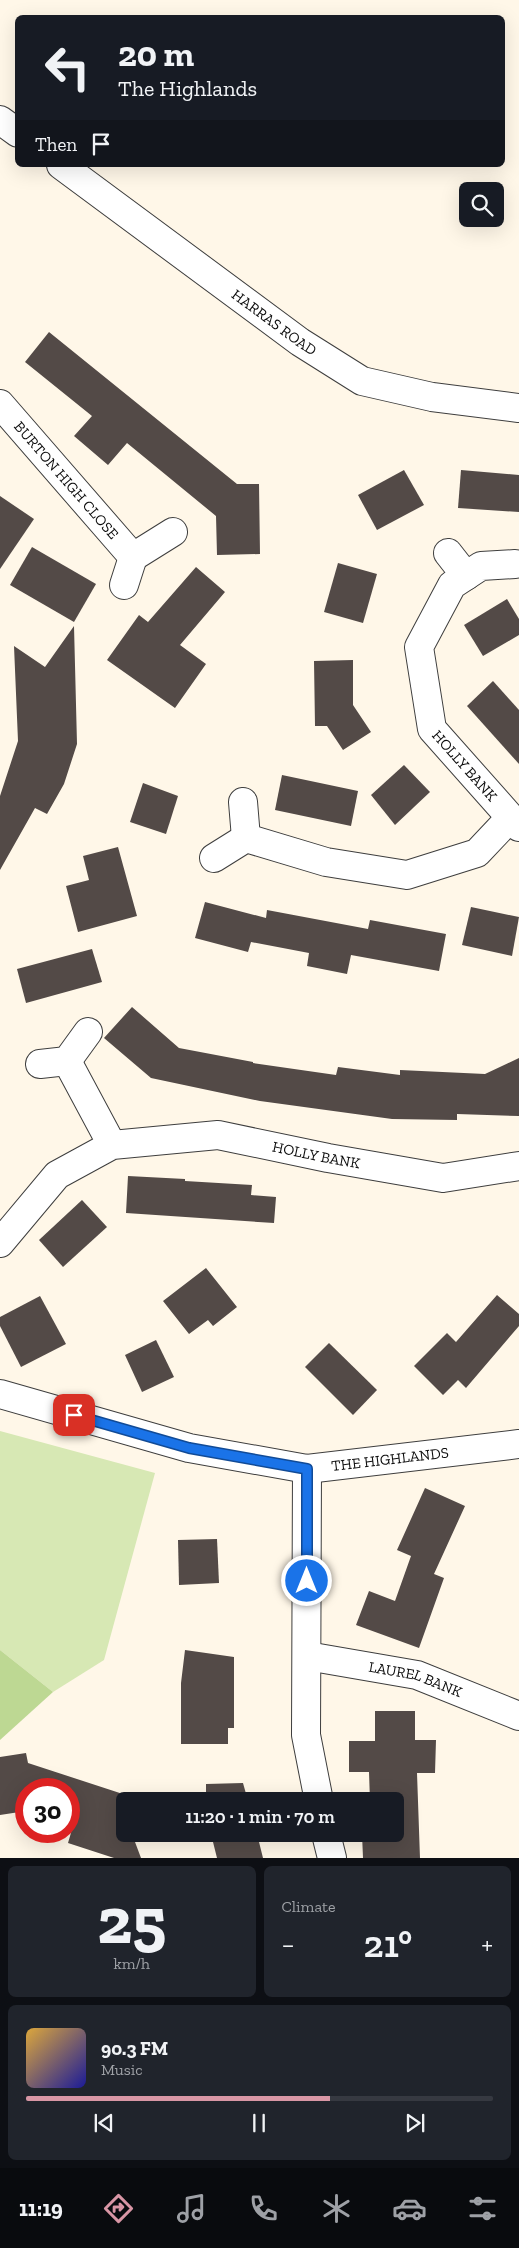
<!DOCTYPE html>
<html lang="en">
<head>
<meta charset="utf-8">
<style>
	:root { --surface:#171b24; --page:#20242c; --text:#f1f3f6; --muted:#9ea1a6; --line:#363941; --accent:#d896a5 }
	body { margin:0; font-family:"Zilla Slab",serif; background:var(--page); color:var(--text); height:100vh; display:flex; flex-direction:column; font-size:19px; white-space:nowrap }
	* { box-sizing:border-box; margin:0 }
	p { font-size:16px; color:var(--muted) }
	.icon { flex:none; width:28px; height:28px; fill:none; stroke:currentColor; stroke-width:2; stroke-linecap:round; stroke-linejoin:round }
	.map { position:relative; height:1858px; overflow:hidden }
	.sheet { display:flex; flex-direction:column; gap:8px; padding:8px; background:#0d0f14; flex:1 }
	.sheet>* { flex:none }
	.banner { position:absolute; left:15px; top:15px; width:490px; height:152px; border-radius:8px; box-shadow:0 5px 20px #0002; background:#171b24; color:var(--text); overflow:hidden }
	.controls { position:absolute; left:459px; top:182px; display:grid; gap:10px }
	.controls a { display:grid; place-items:center; width:45px; height:45px; border-radius:8px; background:var(--surface); box-shadow:0 5px 20px #0002; font-size:25px }
	.speed { position:absolute; left:15px; top:1778px; display:flex; gap:10px; font-size:25px; font-weight:700; text-align:center }
	.speed>* { display:grid; place-content:center; width:65px; height:65px; border-radius:50%; background:var(--surface); box-shadow:0 5px 20px #0002; line-height:1 }
	.speed .limit { border:8px solid #d22; background:#fff; color:#111 }
	.pin { position:absolute; display:grid; place-items:center; width:42px; height:42px; color:#fff; margin:-21px; border-radius:10px; box-shadow:0 2px 8px #0006 }
	.me { position:absolute; width:55px; margin:-28px; rotate:0deg; stroke-linejoin:round; filter:drop-shadow(0 0 4px #0008) }
	.turn { display:flex; align-items:center; gap:18px; height:105px; padding:0 20px; font-size:22px }
	.turn .icon { width:65px; height:65px; stroke-width:2.5 }
	.turn b { display:block; font-size:35px; line-height:42px }
	.then { display:flex; align-items:center; height:48px; padding:0 20px; background:#0003; gap:10px; font-size:19px }
	.big { font-size:38px; font-weight:600; line-height:1.1 }
	.sheet .card { flex:1; display:flex; flex-direction:column; justify-content:center; gap:8px; min-width:0; padding:0 18px; border-radius:8px; background:var(--page) }
	.sheet .dial { align-items:center; gap:0 }
	.dial b { font-size:65px; line-height:1 }
	.song { display:flex; align-items:center; gap:15px }
	.cover { width:60px; height:60px; border-radius:8px; background:linear-gradient(135deg,hsl(40 70% 55%),hsl(240 70% 35%)) }
	.played { height:5px; border-radius:2px; background:linear-gradient(90deg,var(--accent) 65%,var(--line) 65%) }
	.keys { display:flex; justify-content:space-around; direction:ltr }
	.heat { display:flex; justify-content:space-between; align-items:center; font-size:28px; direction:ltr }
	.sheet .tiles { flex:1; display:grid; gap:8px; grid-template-columns:1fr 1fr }
	.card:last-child { grid-column:span 2 }
	.trip { position:absolute; left:116px; top:1792px; width:288px; height:50px; border-radius:8px; background:var(--surface); box-shadow:0 5px 20px #0002; font-weight:600; line-height:50px; text-align:center }
	.tabs { display:flex; height:80px; justify-content:space-around; align-items:center; background:#090b0e; color:var(--muted) }
	.tabs .icon { width:35px; height:35px }
	.tabs .on { color:var(--accent) }
	.tabs b { font-size:22px; color:var(--text) }
	.map>svg:first-child { display:block }
	.green { fill:#d7e8b4 }
	.forest { fill:#bdd893 }
	.building { fill:#534a47 }
	.lines { fill:none; stroke-linecap:round; stroke-linejoin:round }
	.street-casing { stroke:#3e3e3e; stroke-width:30 }
	.street { stroke:#fff; stroke-width:28 }
	.route-casing { stroke:#114b97; stroke-width:12 }
	.route { stroke:#1a73e8; stroke-width:9 }
	.labels { text-anchor:middle; dominant-baseline:central; stroke-width:5; stroke-linejoin:round; paint-order:stroke }
	.street-label { font-size:15px; fill:#0b0b0b; stroke:#fff }
</style>
</head>
<body>
<div class="map">
<svg width="519" height="1858" viewBox="0 0 519 1858">
	<rect width="100%" height="100%" fill="#fff7e8"/>
	<path class="green" d="M 0,1431 L 155,1473 L 104,1660 L 53,1692 L 0,1650 Z"/>
	<path class="forest" d="M 0,1650 L 53,1692 L 0,1740 Z"/>
	<g class="building">
		<path d="M 49,332 L 237,484 L 259,484 L 260,554 L 217,555 L 216,516 L 127,443 L 108,465 L 74,436 L 92,416 L 25,362 Z"/>
		<path d="M 404,470 L 424,505 L 377,530 L 358,495 Z"/>
		<path d="M 461,470 L 519,475 L 519,512 L 458,508 Z"/>
		<path d="M 0,496 L 34,519 L 0,569 Z"/>
		<path d="M 32,547 L 96,584 L 74,622 L 10,585 Z"/>
		<path d="M 338,563 L 377,574 L 363,623 L 324,612 Z"/>
		<path d="M 196,567 L 225,592 L 180,645 L 206,664 L 175,708 L 107,660 L 139,615 L 148,622 Z"/>
		<path d="M 507,599 L 519,619 L 519,635 L 483,656 L 464,625 Z"/>
		<path d="M 74,626 L 77,744 L 64,784 L 47,814 L 35,808 L 0,870 L 0,796 L 18,741 L 14,646 L 45,667 Z"/>
		<path d="M 353,660 L 353,705 L 371,732 L 343,750 L 327,726 L 315,726 L 314,661 Z"/>
		<path d="M 493,681 L 519,710 L 519,764 L 467,706 Z"/>
		<path d="M 404,765 L 430,792 L 395,825 L 371,795 Z"/>
		<path d="M 282,775 L 358,791 L 351,826 L 275,810 Z"/>
		<path d="M 143,783 L 178,796 L 166,834 L 130,822 Z"/>
		<path d="M 118,847 L 137,916 L 78,932 L 66,886 L 89,880 L 83,856 Z"/>
		<path d="M 205,902 L 266,918 L 267,910 L 368,929 L 370,920 L 446,934 L 439,971 L 351,955 L 347,974 L 307,966 L 309,953 L 251,942 L 248,952 L 195,938 Z"/>
		<path d="M 471,907 L 519,917 L 512,956 L 462,945 Z"/>
		<path d="M 92,949 L 102,982 L 26,1003 L 17,969 Z"/>
		<path d="M 132,1007 L 179,1048 L 253,1062 L 253,1063 L 336,1075 L 338,1067 L 400,1075 L 400,1070 L 485,1074 L 519,1058 L 519,1116 L 457,1114 L 457,1120 L 392,1119 L 260,1101 L 151,1078 L 104,1038 Z"/>
		<path d="M 128,1176 L 185,1179 L 185,1181 L 252,1185 L 251,1195 L 276,1197 L 274,1223 L 126,1213 Z"/>
		<path d="M 82,1200 L 107,1227 L 63,1267 L 39,1240 Z"/>
		<path d="M 206,1268 L 237,1307 L 213,1326 L 208,1320 L 189,1334 L 163,1301 Z"/>
		<path d="M 497,1295 L 519,1314 L 519,1326 L 466,1388 L 458,1380 L 443,1395 L 414,1366 L 447,1333 L 456,1342 Z"/>
		<path d="M 40,1296 L 66,1344 L 21,1367 L 0,1326 L 0,1317 Z"/>
		<path d="M 156,1340 L 174,1377 L 142,1392 L 125,1355 Z"/>
		<path d="M 329,1343 L 377,1390 L 353,1415 L 305,1367 Z"/>
		<path d="M 425,1488 L 465,1506 L 434,1574 L 444,1578 L 419,1648 L 356,1625 L 369,1591 L 395,1601 L 411,1556 L 397,1550 Z"/>
		<path d="M 217,1539 L 219,1583 L 179,1585 L 178,1540 Z"/>
		<path d="M 185,1650 L 234,1657 L 234,1728 L 228,1728 L 228,1744 L 181,1744 L 181,1683 Z"/>
		<path d="M 375,1711 L 415,1711 L 415,1740 L 436,1740 L 435,1773 L 417,1773 L 420,1858 L 363,1858 L 362,1834 L 395,1834 L 395,1801 L 370,1801 L 369,1772 L 349,1772 L 349,1741 L 375,1741 Z"/>
		<path d="M 26,1753 L 28,1763 L 129,1796 L 119,1797 L 125,1813 L 125,1834 L 132,1834 L 141,1858 L 114,1858 L 68,1843 L 75,1819 L 69,1817 L 69,1789 L 26,1789 L 26,1811 L 0,1815 L 0,1757 Z"/>
		<path d="M 243,1783 L 248,1801 L 206,1801 L 206,1784 Z"/>
		<path d="M 211,1834 L 257,1834 L 263,1858 L 217,1858 Z"/>
	</g>
	<g class="lines">
		<defs>
			<g id="street">
				<path d="M 0,120 L 18,133"/>
				<path id="s1" d="M 61,165 L 300,342 L 362,381 L 432,397 L 519,408"/>
				<path id="s2" d="M 0,404 L 133,557 L 173,532"/>
				<path d="M 448,553 L 466,576"/>
				<path id="s3" d="M 515,564 L 481,566 L 452,585 L 419,647 L 432,729 L 519,827"/>
				<path d="M 124,585 L 133,557"/>
				<path d="M 243,802 L 246,838"/>
				<path d="M 214,858 L 246,838 L 326,862 L 407,875 L 477,853 L 510,818"/>
				<path d="M 67,1061 L 112,1145"/>
				<path d="M 40,1064 L 67,1061 L 88,1032"/>
				<path id="s4" d="M 0,1243 L 57,1175 L 112,1145 L 218,1135 L 328,1158 L 443,1178 L 519,1166"/>
				<path id="s5" d="M 0,1394 L 189,1448 L 307,1469 L 519,1444"/>
				<path d="M 307,1469 L 306,1735 L 319,1801"/>
				<path id="s6" d="M 307,1656 L 417,1675 L 519,1716"/>
				<path d="M 326,1834 L 332,1858"/>
			</g>
		</defs>
		<use href="#street" class="street-casing"/>
		<use href="#street" class="street"/>
	</g>
	<g class="lines">
		<defs>
			<path id="route" d="M 74,1415 L 189,1448 L 307,1469 L 307,1581"/>
		</defs>
		<use href="#route" class="route-casing"/>
		<use href="#route" class="route"/>
	</g>
	<g class="labels">
		<g class="street-label">
			<text stroke="none"><textPath href="#s1" startOffset="265">HARRAS ROAD</textPath></text>
			<text stroke="none"><textPath href="#s2" startOffset="101">BURTON HIGH CLOSE</textPath></text>
			<text stroke="none"><textPath href="#s3" startOffset="271">HOLLY BANK</textPath></text>
			<text stroke="none"><textPath href="#s4" startOffset="358">HOLLY BANK</textPath></text>
			<text stroke="none"><textPath href="#s5" startOffset="400">THE HIGHLANDS</textPath></text>
			<text stroke="none"><textPath href="#s6" startOffset="111">LAUREL BANK</textPath></text>
		</g>
	</g>
</svg>
<div class="controls">
<a><svg class="icon" aria-label="search" viewBox="0 0 24 24"><circle cx="10" cy="10" r="6"/><path d="M15 15l6 6"/></svg></a>
</div>
<div class="speed"><div class="limit">30</div></div>
<div class="pin" style="left:74px;top:1415px;background:#d93025"><svg class="icon" aria-label="arrive" viewBox="0 0 24 24"><path d="M6 21V4h12l-3 4 3 4H6"/></svg></div>
<svg class="me" style="left:307px;top:1581px" viewBox="-20 -20 40 40"><circle r="17" fill="#1a73e8" stroke="#fff" stroke-width="3"/><path d="M0-11L8 9 0 5-8 9z" fill="#fff"/></svg>
<div class="trip">11:20 · 1 min · 70 m</div>
<div class="banner">
<div class="turn"><svg class="icon" aria-label="left" viewBox="0 0 24 24"><path d="M17 20v-9H6M10 6l-5 5 5 5"/></svg><div><b>20 m</b>The Highlands</div></div>
<div class="then">Then<svg class="icon" aria-label="arrive" viewBox="0 0 24 24"><path d="M6 21V4h12l-3 4 3 4H6"/></svg></div>
</div>
</div>
<section class="sheet">
<div class="tiles">
<div class="card dial"><b>25</b><p>km/h</p></div>
<div class="card"><p>Climate</p>
<div class="heat"><a>−</a><b class="big">21°</b><a>+</a></div>
</div>
<div class="card">
<div class="song"><i class="cover"></i><div><b>90.3 FM</b><p>Music</p></div></div>
<div class="played"></div>
<div class="keys"><svg class="icon" aria-label="previous" viewBox="0 0 24 24"><path d="M18 5L8 12l10 7zM5 5v14"/></svg><svg class="icon" aria-label="pause" viewBox="0 0 24 24"><path d="M8 5v14M16 5v14"/></svg><svg class="icon" aria-label="next" viewBox="0 0 24 24"><path d="M6 5l10 7-10 7zM19 5v14"/></svg></div>
</div>
</div>
</section>
<nav class="tabs">
<b>11:19</b>
<svg class="icon on" aria-label="directions" viewBox="0 0 24 24"><path d="M12 3l9 9-9 9-9-9zM9 14v-3h6M13 9l2 2-2 2"/></svg>
<svg class="icon" aria-label="music" viewBox="0 0 24 24"><path d="M9 18V5l10-2v13"/><circle cx="6" cy="18" r="3"/><circle cx="16" cy="16" r="3"/></svg>
<svg class="icon" aria-label="phone" viewBox="0 0 24 24"><path d="M5 4h4l2 5-3 2q2 4 5 5l2-3 5 2v4C11 20 4 13 5 4z"/></svg>
<svg class="icon" aria-label="climate" viewBox="0 0 24 24"><path d="M12 3v18M4 7l16 10M4 17L20 7"/></svg>
<svg class="icon" aria-label="car" viewBox="0 0 24 24"><path d="M5 17H2v-5l4-1 3-4h7l3 4 3 1v5h-3M9 17h6M6 11h13"/><circle cx="7" cy="17" r="2"/><circle cx="17" cy="17" r="2"/></svg>
<svg class="icon" aria-label="filters" viewBox="0 0 24 24"><path d="M4 7h16M4 17h16"/><circle cx="9" cy="7" r="2"/><circle cx="15" cy="17" r="2"/></svg>
</nav>
</body>
</html>
